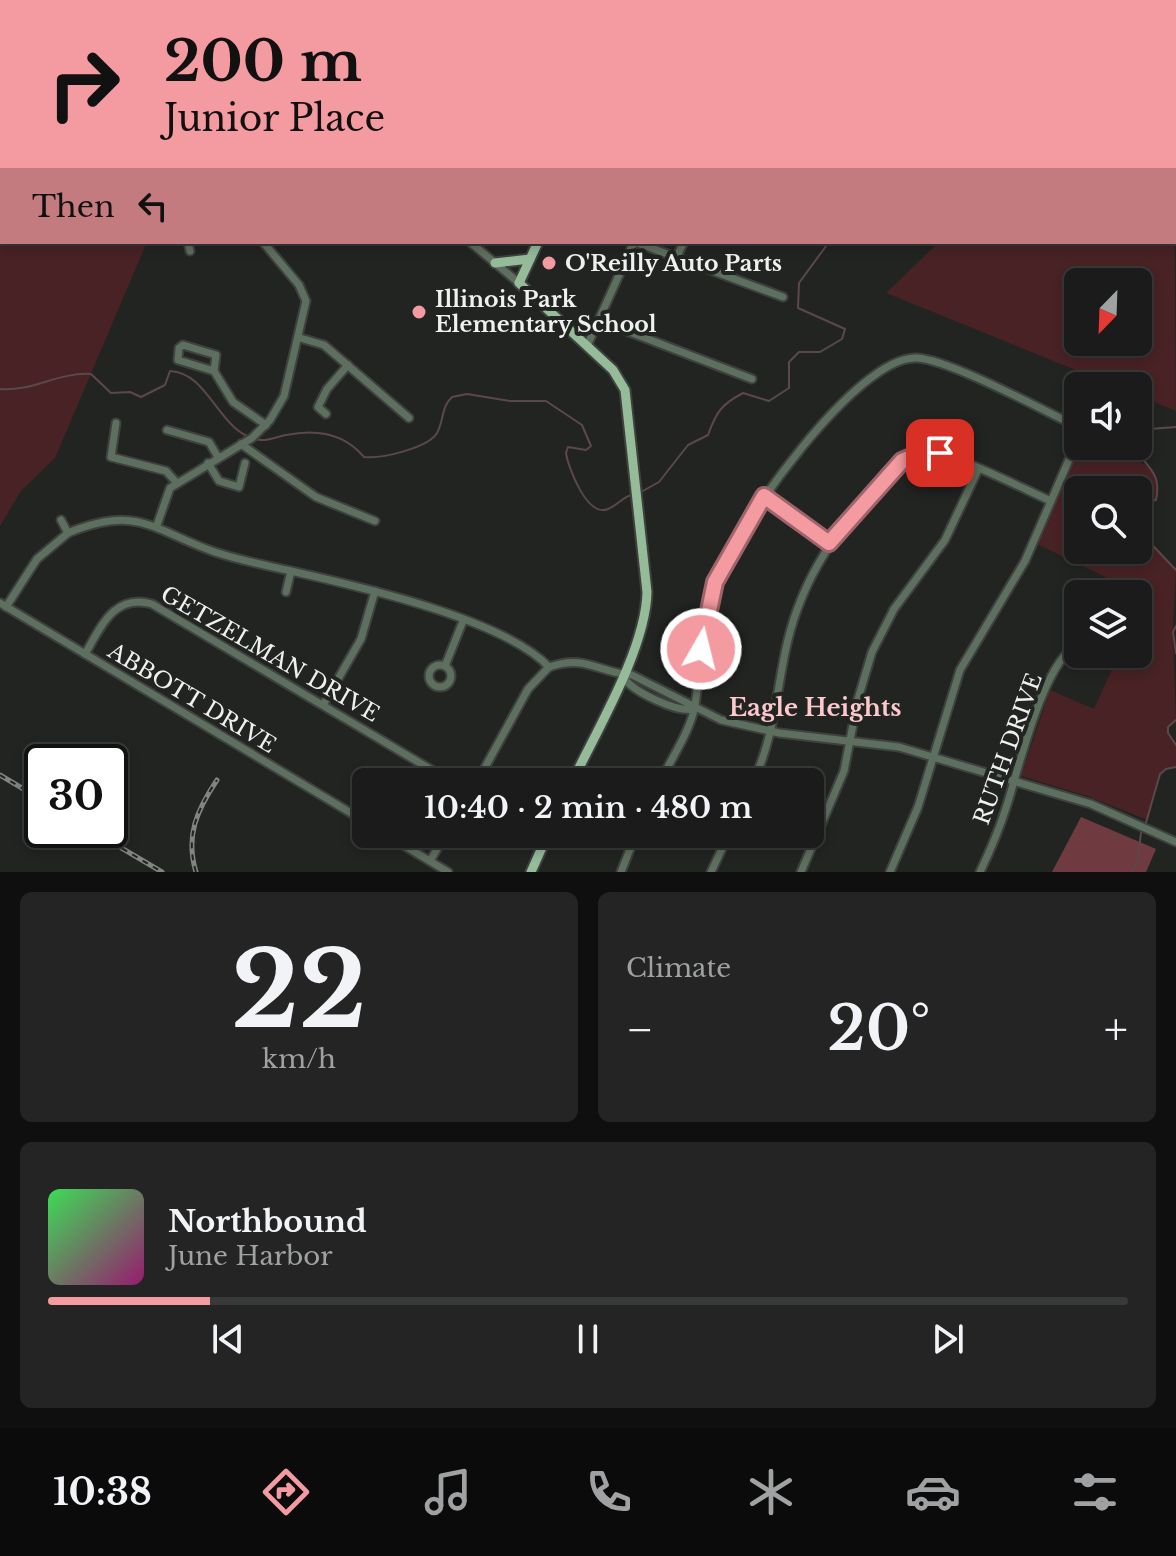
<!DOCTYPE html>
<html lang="en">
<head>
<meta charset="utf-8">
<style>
	:root { --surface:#1a1b1a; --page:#232423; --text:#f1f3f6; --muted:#9fa1a2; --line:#383939; --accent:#f49aa1 }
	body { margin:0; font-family:"Libre Baskerville",serif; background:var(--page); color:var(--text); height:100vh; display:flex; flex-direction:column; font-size:30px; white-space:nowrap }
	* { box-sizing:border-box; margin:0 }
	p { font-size:26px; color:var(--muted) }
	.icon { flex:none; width:44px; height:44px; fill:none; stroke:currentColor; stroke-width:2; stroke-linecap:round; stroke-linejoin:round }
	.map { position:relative; height:872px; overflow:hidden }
	.drawer { display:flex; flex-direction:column; gap:20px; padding:20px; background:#0e0f0e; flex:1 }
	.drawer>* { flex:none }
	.top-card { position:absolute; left:0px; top:0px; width:1176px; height:244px; box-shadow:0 4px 12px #0003,0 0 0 2px var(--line); background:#f49aa1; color:#111; overflow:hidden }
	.needle { width:52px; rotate:203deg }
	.buttons { position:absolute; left:1064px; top:268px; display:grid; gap:16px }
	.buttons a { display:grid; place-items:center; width:88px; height:88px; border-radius:12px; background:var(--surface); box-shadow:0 4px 12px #0003,0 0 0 2px var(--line); font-size:40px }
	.speed { position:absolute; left:24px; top:744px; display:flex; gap:16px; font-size:40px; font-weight:700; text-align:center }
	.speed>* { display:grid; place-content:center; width:104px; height:104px; border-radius:50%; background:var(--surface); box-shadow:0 4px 12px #0003,0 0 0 2px var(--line); line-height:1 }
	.speed .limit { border:4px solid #111; border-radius:12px; background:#fff; color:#111 }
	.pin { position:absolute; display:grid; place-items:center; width:68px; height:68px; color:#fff; margin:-34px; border-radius:16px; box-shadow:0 4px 12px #0006 }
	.me { position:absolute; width:88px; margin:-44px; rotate:8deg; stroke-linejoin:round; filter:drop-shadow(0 0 6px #0008) }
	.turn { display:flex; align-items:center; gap:28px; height:168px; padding:0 32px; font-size:36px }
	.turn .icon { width:104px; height:104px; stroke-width:2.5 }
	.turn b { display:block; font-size:56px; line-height:68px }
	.then { display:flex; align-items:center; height:76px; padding:0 32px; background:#0003; gap:16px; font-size:30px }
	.big { font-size:60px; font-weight:600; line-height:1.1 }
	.drawer .card { flex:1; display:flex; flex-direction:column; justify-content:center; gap:12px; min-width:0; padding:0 28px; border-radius:12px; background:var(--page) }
	.drawer .dial { align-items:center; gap:0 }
	.dial b { font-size:104px; line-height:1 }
	.song { display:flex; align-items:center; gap:24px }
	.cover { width:96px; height:96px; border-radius:12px; background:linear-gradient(135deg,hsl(130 70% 55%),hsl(320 70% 35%)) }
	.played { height:8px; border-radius:4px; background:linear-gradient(90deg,var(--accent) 15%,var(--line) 15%) }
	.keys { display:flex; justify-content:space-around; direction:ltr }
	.heat { display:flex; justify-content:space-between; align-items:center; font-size:44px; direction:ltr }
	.drawer .tiles { flex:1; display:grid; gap:20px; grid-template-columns:1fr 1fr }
	.card:last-child { grid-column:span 2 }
	.trip { position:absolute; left:352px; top:768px; width:472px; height:80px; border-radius:12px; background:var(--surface); box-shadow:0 4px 12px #0003,0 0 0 2px var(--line); font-weight:600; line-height:80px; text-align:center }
	.tab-bar { display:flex; height:128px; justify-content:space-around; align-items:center; background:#0a0b0a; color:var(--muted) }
	.tab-bar .icon { width:56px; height:56px }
	.tab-bar .on { color:var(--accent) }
	.tab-bar b { font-size:36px; color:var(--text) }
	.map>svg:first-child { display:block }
	.green { fill:#482225; fill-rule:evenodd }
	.forest { fill:#703b40 }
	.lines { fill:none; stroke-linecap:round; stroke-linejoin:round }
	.stream { stroke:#5c484a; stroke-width:2 }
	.minor-casing { stroke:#3f413f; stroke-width:11 }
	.major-casing { stroke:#3f413f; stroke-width:13 }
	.minor { stroke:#5d6f5e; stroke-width:7 }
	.major { stroke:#95bb99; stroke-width:9 }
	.rail-casing { stroke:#828482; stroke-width:5 }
	.rail { stroke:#222422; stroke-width:2; stroke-dasharray:6; stroke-linecap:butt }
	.route-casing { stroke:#9f6469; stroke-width:20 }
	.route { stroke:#f49aa1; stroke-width:14 }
	.poi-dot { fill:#f49aa1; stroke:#222422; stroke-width:3 }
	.labels { text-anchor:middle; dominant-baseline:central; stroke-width:8; stroke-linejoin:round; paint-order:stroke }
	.poi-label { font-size:22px; font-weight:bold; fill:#eff1f0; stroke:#222422; text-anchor:start }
	.street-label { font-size:22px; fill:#eff1f0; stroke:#222422 }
	.neighbourhood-label { font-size:24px; font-weight:bold; fill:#fec9cc; stroke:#222422 }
</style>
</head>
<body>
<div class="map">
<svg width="1176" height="872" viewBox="0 0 1176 872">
	<rect width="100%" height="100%" fill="#222422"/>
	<g class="green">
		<path d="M 0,0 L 184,2 L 2,2 L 2,242 L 147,242 L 55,458 L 21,491 L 0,526 Z"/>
		<path d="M 1174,136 L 1176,411 L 1138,395 L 1138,386 L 1115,386 L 886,293 L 939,242 L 1174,242 ZM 1078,282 L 1138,282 L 1138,342 L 1078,342 Z"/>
		<path d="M 1081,446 L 1106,446 L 1152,468 L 1158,490 L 1156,500 L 1138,504 L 1138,490 L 1078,490 L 1078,550 L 1138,550 L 1138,530 L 1176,570 L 1173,632 L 1176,720 L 1168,727 L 1168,733 L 1176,745 L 1176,767 C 1151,771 1155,800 1148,820 L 1087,796 L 1021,776 L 1050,690 L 1094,709 L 1119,654 L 1138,654 L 1138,613 L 1145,596 L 1037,544 Z"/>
	</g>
	<path class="forest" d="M 1081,817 L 1156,849 L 1146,872 L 1052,872 Z"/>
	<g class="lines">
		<g class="stream">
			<path d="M 986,2 L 997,2"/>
			<path d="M 1011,2 L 1014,0"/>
			<path d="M 0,389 C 33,392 57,372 91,374 L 111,393 L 130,392 L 141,397 L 165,385 L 170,371 C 211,373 218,435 261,440 C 268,441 279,436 286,435 C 315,429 344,433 364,457 C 381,459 428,448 437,433 C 444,421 441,407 452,397 L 467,394 L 510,401 L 546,401 L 582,425 L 591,446 L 586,450 L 568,447 L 566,453 C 568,467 587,518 608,509 C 618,505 622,497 634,494"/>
			<path d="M 1138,439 L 1149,429 L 1176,427"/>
			<path d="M 1137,446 C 1141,467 1163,468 1156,500 L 1138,504"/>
			<path d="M 641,492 L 659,482 L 688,445 L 708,435 C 716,412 722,404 743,393 L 769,401 L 789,388 L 789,362 L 799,352 L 820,352 L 842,339 L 845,329 L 798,308 L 799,283 L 829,242"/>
			<path d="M 1138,530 L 1176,570"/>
			<path d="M 1176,626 L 1173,632 L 1176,653"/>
			<path d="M 1176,720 L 1168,727 L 1168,733 L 1176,745"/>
			<path d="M 1145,826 L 1160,774 L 1166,769 L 1176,767"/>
			<path d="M 1132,872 L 1138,860 L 1141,832"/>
		</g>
		<defs>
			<g id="minor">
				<path d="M 188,0 L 191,2"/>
				<path d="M 801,0 L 806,2"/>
				<path d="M 245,2 L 246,0"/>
				<path d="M 338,2 L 339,0"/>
				<path d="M 429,2 L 430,0"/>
				<path d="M 520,2 L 521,0"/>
				<path d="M 1055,2 L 1055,0"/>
				<path d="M 188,242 L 190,251"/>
				<path d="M 470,242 L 519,283"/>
				<path d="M 635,242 L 783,297"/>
				<path d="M 677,256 L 684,242"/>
				<path d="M 601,321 L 752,379"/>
				<path d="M 300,338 L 324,345 L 409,418"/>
				<path d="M 183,345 L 216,355 L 214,371 L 178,360 L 179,348 Z"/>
				<path d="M 587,346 L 634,242"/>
				<path d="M 214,371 L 233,402 L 266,425"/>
				<path d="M 326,414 L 318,407 L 327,389 L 348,365"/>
				<path d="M 116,423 L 111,457 L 166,471 L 176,482"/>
				<path d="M 167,430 L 209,442 L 218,457"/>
				<path d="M 241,444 L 316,497 L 375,521"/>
				<path d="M 1120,446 L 1130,450"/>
				<path d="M 208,463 L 219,481 L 239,487 L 245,463"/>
				<path d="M 764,496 L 829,543"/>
				<path d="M 61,520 L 68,533 C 137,505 152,529 212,551 C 237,560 265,565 291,571"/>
				<path d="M 157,525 L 170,488 L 252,438 L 270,420 L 284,396 L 306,301 L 299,285 L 263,242"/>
				<path d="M 286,592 L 291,571 C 357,586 504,619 549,667 C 587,654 598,673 632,675 L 721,720 L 779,733 L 899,747 L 1091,804 L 1176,842"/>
				<path d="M 0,603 L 366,822"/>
				<path d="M 6,607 L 37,559 L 68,533"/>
				<path d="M 85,654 C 101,627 114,593 152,604 L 452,782"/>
				<circle cx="440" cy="676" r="11"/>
				<path d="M 445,666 L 463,621"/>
				<path d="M 623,677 C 633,692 677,713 695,709"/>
				<path d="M 323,705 L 361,639 L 375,591"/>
				<path d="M 477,782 L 528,689 L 549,667"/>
				<path d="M 660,782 C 671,759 691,730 695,705 C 702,663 700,620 716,580 C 736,527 858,354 917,358 C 951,360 1042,410 1078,427"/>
				<path d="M 753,782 C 773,740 776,697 785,653 C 798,588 830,537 874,490 C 890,472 906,451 933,453 C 955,454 1026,490 1051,501"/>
				<path d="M 385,834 L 448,872"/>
				<path d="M 430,861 L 446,834"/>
				<path d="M 621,872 L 636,834"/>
				<path d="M 711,872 L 729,834"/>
				<path d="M 801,872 L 844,771 L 858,699 L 872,652 L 894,609 L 945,540 L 978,470"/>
				<path d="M 890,872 L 918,807 L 960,670 L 1025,561 L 1078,439"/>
				<path d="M 980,872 C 990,851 999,830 1006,808 C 1018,772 1043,660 1078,645"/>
			</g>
			<g id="major">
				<path d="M 639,2 L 640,0"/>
				<path d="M 538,242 L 519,283 L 613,370 L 625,390 L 647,592 C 646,648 597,730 572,782"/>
				<path d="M 495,263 L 530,259"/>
				<path d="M 531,872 L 548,834"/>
			</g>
		</defs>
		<use href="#minor" class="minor-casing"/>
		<use href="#major" class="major-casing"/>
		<use href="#minor" class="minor"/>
		<use href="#major" class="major"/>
		<defs>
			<g id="rail">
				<path d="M 0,775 L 42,800"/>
				<path d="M 91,830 L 162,872"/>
				<path d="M 196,872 C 185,836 197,810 217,780"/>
			</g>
		</defs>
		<use href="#rail" class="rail-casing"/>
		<use href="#rail" class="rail"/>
	</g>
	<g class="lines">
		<defs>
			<path id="route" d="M 701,649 L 715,582 L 764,496 L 829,543 L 902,461 L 918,454 L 940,453"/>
		</defs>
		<use href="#route" class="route-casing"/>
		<use href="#route" class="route"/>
	</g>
	<g class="poi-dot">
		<circle cx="549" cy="263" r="8"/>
		<circle cx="419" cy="312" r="8"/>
	</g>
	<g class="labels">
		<g class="poi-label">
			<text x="565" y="263">O'Reilly Auto Parts</text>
			<text x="435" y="299">Illinois Park<tspan x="435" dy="25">Elementary School</tspan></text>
		</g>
		<g class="street-label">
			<text transform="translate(270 654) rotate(30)">GETZELMAN DRIVE</text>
			<text transform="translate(192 698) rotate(31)">ABBOTT DRIVE</text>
			<text transform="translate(1008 749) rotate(-70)">RUTH DRIVE</text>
		</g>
		<g class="neighbourhood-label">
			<text x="815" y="707">Eagle Heights</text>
		</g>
	</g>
</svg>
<div class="buttons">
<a><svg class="needle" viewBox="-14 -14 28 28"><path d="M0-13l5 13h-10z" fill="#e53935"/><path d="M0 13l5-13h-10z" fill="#9fa1a2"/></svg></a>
<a><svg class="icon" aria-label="sound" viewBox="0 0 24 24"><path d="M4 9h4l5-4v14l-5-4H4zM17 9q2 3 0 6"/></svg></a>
<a><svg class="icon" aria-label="search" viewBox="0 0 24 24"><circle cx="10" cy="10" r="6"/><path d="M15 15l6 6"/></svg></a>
<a><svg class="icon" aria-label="layers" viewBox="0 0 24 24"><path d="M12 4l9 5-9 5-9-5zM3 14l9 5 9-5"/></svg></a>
</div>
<div class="speed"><div class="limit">30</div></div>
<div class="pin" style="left:940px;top:453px;background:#d93025"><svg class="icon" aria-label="arrive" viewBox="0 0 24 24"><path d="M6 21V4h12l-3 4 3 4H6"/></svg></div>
<svg class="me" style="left:701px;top:649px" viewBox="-20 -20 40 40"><circle r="17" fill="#f49aa1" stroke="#fff" stroke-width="3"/><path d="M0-11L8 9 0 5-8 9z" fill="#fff"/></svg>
<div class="trip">10:40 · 2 min · 480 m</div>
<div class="top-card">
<div class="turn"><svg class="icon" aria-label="right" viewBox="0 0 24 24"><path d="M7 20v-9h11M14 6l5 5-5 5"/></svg><div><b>200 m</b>Junior Place</div></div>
<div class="then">Then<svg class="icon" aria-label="left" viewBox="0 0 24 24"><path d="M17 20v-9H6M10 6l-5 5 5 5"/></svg></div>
</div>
</div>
<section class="drawer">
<div class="tiles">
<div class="card dial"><b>22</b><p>km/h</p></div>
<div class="card"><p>Climate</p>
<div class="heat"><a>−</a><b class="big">20°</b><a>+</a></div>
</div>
<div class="card">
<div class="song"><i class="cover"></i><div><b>Northbound</b><p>June Harbor</p></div></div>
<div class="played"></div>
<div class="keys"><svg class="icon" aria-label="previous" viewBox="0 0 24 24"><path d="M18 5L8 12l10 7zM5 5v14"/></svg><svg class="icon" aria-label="pause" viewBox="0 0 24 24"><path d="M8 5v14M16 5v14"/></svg><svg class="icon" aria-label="next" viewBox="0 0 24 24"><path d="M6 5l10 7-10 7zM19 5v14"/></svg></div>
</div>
</div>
</section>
<nav class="tab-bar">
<b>10:38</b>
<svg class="icon on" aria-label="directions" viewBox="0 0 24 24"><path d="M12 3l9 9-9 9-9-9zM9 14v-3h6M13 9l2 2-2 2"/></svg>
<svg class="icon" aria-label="music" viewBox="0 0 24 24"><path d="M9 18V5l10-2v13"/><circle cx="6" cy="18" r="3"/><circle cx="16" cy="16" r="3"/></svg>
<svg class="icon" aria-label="phone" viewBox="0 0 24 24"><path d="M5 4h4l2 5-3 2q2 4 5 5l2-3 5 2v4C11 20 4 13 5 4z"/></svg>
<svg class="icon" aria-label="climate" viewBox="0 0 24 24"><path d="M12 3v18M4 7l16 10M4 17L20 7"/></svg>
<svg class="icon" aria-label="car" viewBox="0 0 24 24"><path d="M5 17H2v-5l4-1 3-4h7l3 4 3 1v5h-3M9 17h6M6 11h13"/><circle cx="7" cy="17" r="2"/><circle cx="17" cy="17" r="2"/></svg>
<svg class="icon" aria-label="filters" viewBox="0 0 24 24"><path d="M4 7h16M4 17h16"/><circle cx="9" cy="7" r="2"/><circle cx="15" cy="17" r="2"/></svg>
</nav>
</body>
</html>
